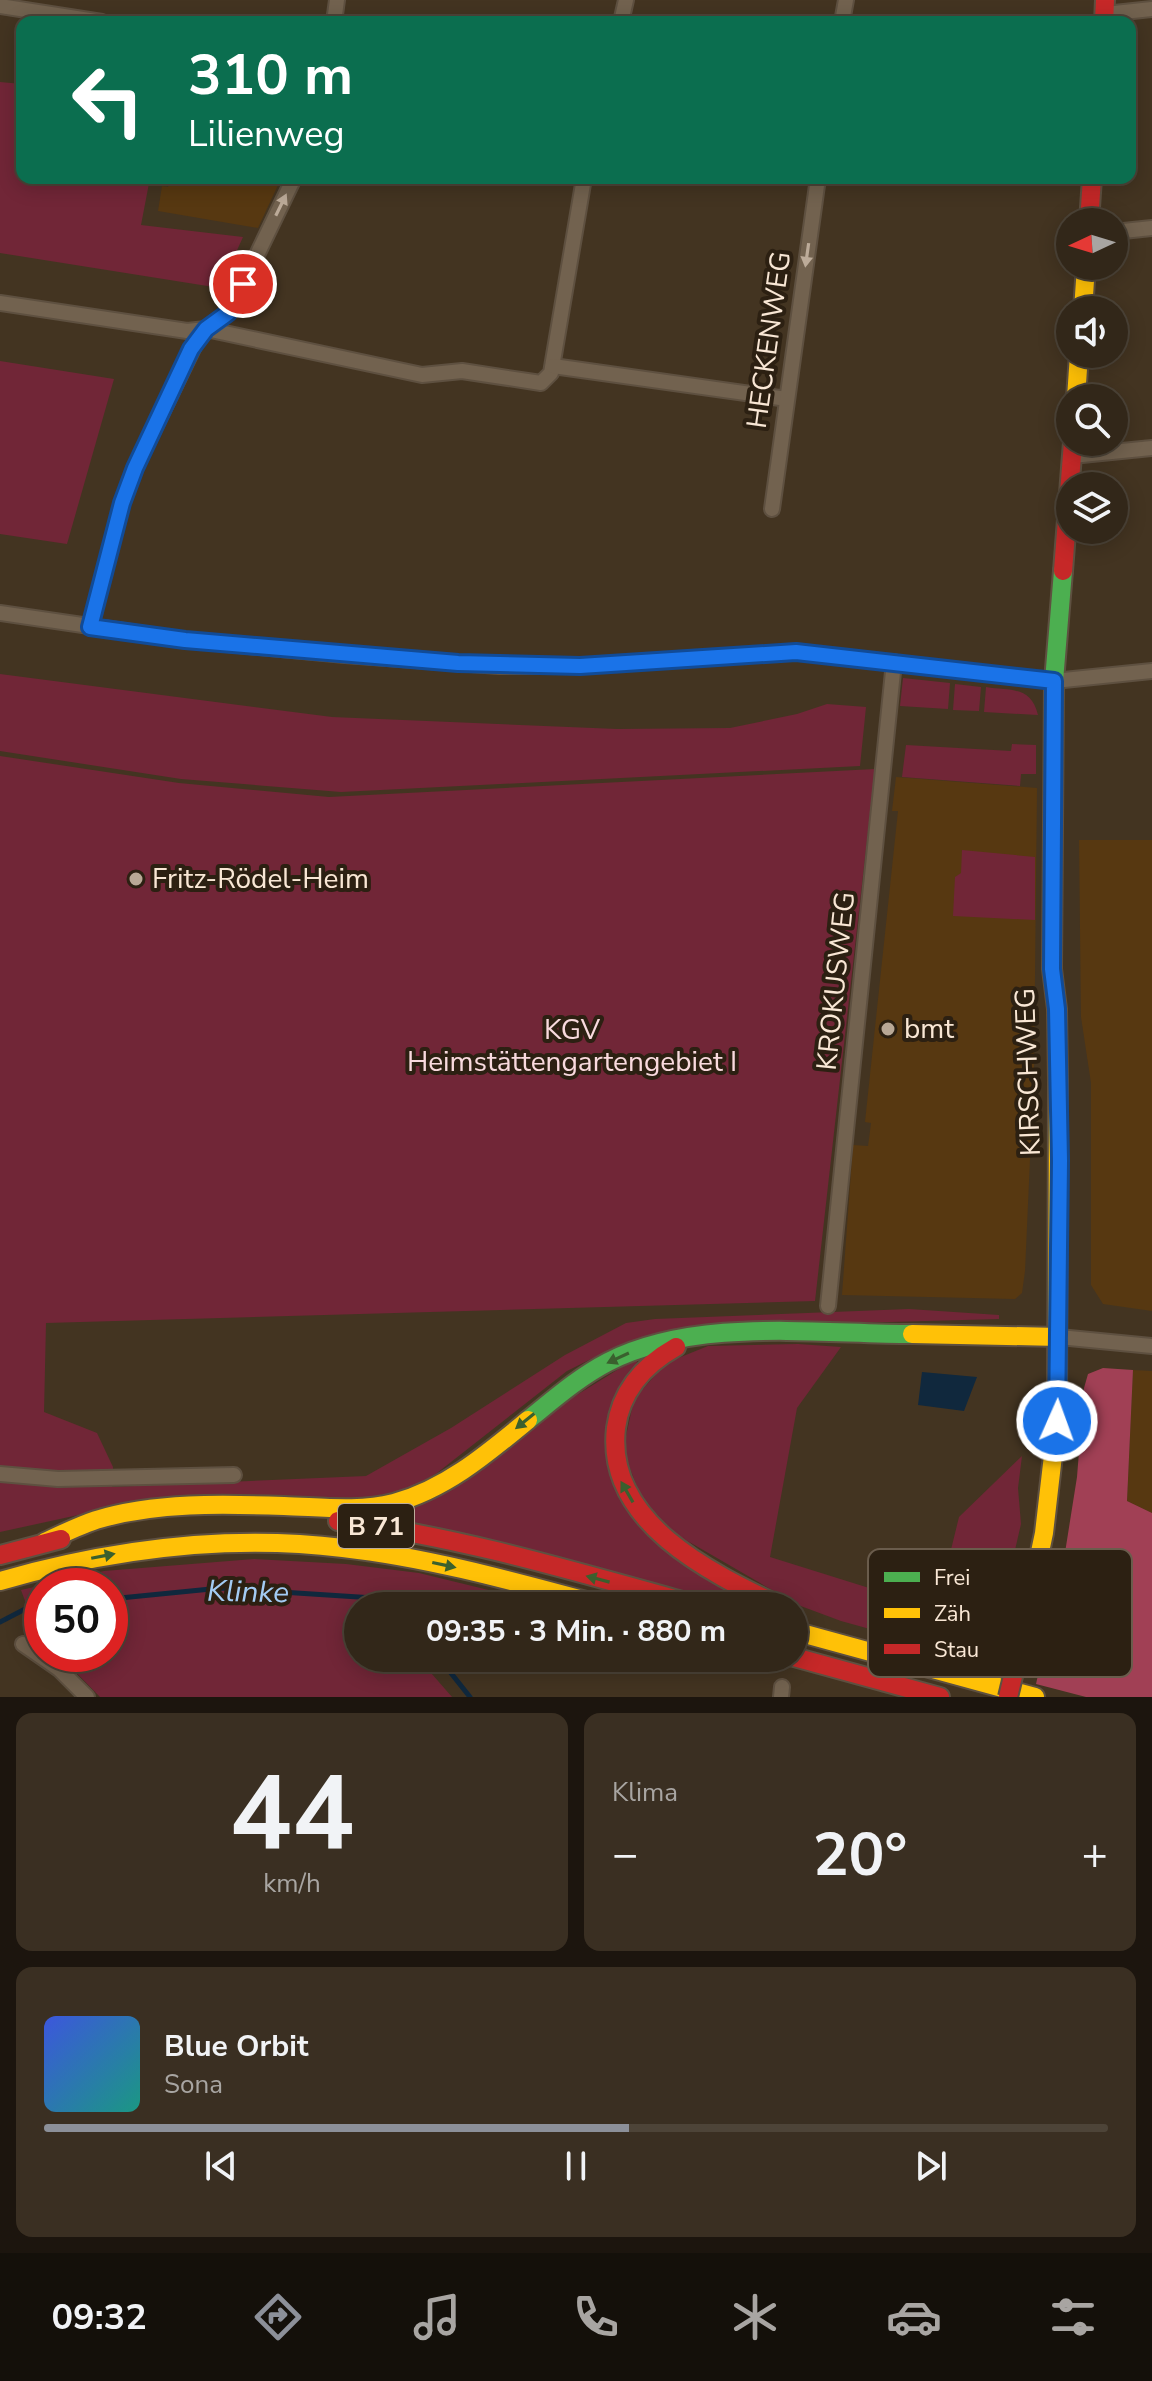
<!DOCTYPE html>
<html lang="de">
<head>
<meta charset="utf-8">
<style>
	:root { --surface:#322719; --page:#3a2f22; --text:#f1f3f6; --muted:#a8a5a2; --line:#4d4438; --accent:#8c9099 }
	body { margin:0; font-family:"Nunito Sans",sans-serif; background:var(--page); color:var(--text); height:100vh; display:flex; flex-direction:column; font-size:30px; white-space:nowrap }
	* { box-sizing:border-box; margin:0 }
	p { font-size:26px; color:var(--muted) }
	.icon { flex:none; width:44px; height:44px; fill:none; stroke:currentColor; stroke-width:2; stroke-linecap:round; stroke-linejoin:round }
	.map { position:relative; height:1697px; overflow:hidden }
	.details { display:flex; flex-direction:column; gap:16px; padding:16px; background:#1c150e; flex:1 }
	.details>* { flex:none }
	.top-card { position:absolute; left:16px; top:16px; width:1120px; height:168px; border-radius:16px; box-shadow:0 4px 20px #0003,0 0 0 2px var(--line); background:#0b6e4f; color:#fff; overflow:hidden }
	.needle { width:52px; rotate:266deg }
	.fabs { position:absolute; left:1056px; top:208px; display:grid; gap:16px }
	.fabs a { display:grid; place-items:center; width:72px; height:72px; border-radius:50%; background:var(--surface); box-shadow:0 4px 20px #0003,0 0 0 2px var(--line); font-size:40px }
	.speed { position:absolute; left:24px; top:1568px; display:flex; gap:16px; font-size:40px; font-weight:700; text-align:center }
	.speed>* { display:grid; place-content:center; width:104px; height:104px; border-radius:50%; background:var(--surface); box-shadow:0 4px 20px #0003,0 0 0 2px var(--line); line-height:1 }
	.speed .limit { border:12px solid #d22; background:#fff; color:#111 }
	.pin { position:absolute; display:grid; place-items:center; width:68px; height:68px; color:#fff; margin:-34px; border:4px solid #fff; border-radius:50%; box-shadow:0 2px 8px #0007 }
	.me { position:absolute; width:88px; margin:-44px; rotate:2deg; stroke-linejoin:round; filter:drop-shadow(0 0 6px #0008) }
	.turn { display:flex; align-items:center; gap:28px; height:168px; padding:0 40px; font-size:36px }
	.turn .icon { width:104px; height:104px; stroke-width:2.5 }
	.turn b { display:block; font-size:56px; line-height:68px }
	.big { font-size:60px; font-weight:700; line-height:1.1 }
	.details .widget { flex:1; display:flex; flex-direction:column; justify-content:center; gap:12px; min-width:0; padding:0 28px; border-radius:16px; background:var(--page) }
	.details .dial { align-items:center; gap:0 }
	.dial b { font-size:104px; line-height:1 }
	.song { display:flex; align-items:center; gap:24px }
	.cover { width:96px; height:96px; border-radius:12px; background:linear-gradient(135deg,hsl(230 70% 55%),hsl(170 70% 35%)) }
	.played { height:8px; border-radius:4px; background:linear-gradient(90deg,var(--accent) 55%,var(--line) 55%) }
	.keys { display:flex; justify-content:space-around; direction:ltr }
	.heat { display:flex; justify-content:space-between; align-items:center; font-size:44px; direction:ltr }
	.details .tiles { flex:1; display:grid; gap:16px; grid-template-columns:1fr 1fr }
	.widget:last-child { grid-column:span 2 }
	.trip { position:absolute; left:344px; top:1592px; width:464px; height:80px; border-radius:40px; background:var(--surface); box-shadow:0 4px 20px #0003,0 0 0 2px var(--line); font-weight:700; line-height:80px; text-align:center }
	.dock { display:flex; height:128px; justify-content:space-around; align-items:center; background:#14100a; color:var(--muted) }
	.dock .icon { width:56px; height:56px }
	.dock .current { color:var(--accent) }
	.dock b { font-size:36px; color:var(--text) }
	.map>svg:first-child { display:block }
	.built { fill:#573811 }
	.green { fill:#712637 }
	.forest { fill:#a14055 }
	.water { fill:#10283d }
	.lines { fill:none; stroke-linecap:round; stroke-linejoin:round }
	.stream { stroke:#10283d; stroke-width:5 }
	.street-casing { stroke:#5e5040; stroke-width:18 }
	.fast-casing { stroke:#5e5040; stroke-width:22 }
	.slow-casing { stroke:#5e5040; stroke-width:22 }
	.jam-casing { stroke:#5e5040; stroke-width:22 }
	.street { stroke:#72624f; stroke-width:14 }
	.fast { stroke:#4caf50; stroke-width:18 }
	.slow { stroke:#ffc107; stroke-width:18 }
	.jam { stroke:#c62828; stroke-width:18 }
	.jam-bridge-casing { stroke:#5e5040; stroke-width:22; stroke-linecap:butt }
	.jam-bridge { stroke:#c62828; stroke-width:18 }
	.oneway { fill:#bcab99 }
	.oneway2 { fill:#3a602e }
	.route-casing { stroke:#114b97; stroke-width:20 }
	.route { stroke:#1a73e8; stroke-width:14 }
	.poi-dot { fill:#b9a896; stroke:#2c2012; stroke-width:3 }
	.labels { text-anchor:middle; dominant-baseline:central; stroke-width:8; stroke-linejoin:round; paint-order:stroke }
	.shield { fill:#2c2012; stroke:#bcab9a; stroke-width:2 }
	.shield-label { font-size:26px; font-weight:bold; fill:#f9e7d5 }
	.street-label { font-size:28px; fill:#f9e7d5; stroke:#2c2012 }
	.poi-label { font-size:28px; fill:#f9e7d5; stroke:#2c2012; text-anchor:start }
	.park-label { font-size:28px; fill:#f9dade; stroke:#2c2012 }
	.water-label { font-size:30px; font-style:italic; fill:#a3cbf3; stroke:#2c2012 }
	.key { fill:#2c2012; stroke:#6a5c4c; stroke-width:2 }
	.key-label { font-size:22px; fill:#f9e7d5 }
</style>
</head>
<body>
<div class="map">
<svg width="1152" height="1697" viewBox="0 0 1152 1697">
	<rect width="100%" height="100%" fill="#433421"/>
	<g class="built">
		<path d="M 169,178 L 238,178 L 278,185 L 258,228 L 158,211 L 162,186 L 168,187 Z"/>
		<path d="M 896,777 L 1037,788 L 1034,1070 L 1025,1271 L 1022,1293 L 1015,1299 L 842,1295 L 853,1145 L 868,1146 L 869,1139 L 871,1123 L 865,1122 L 898,811 L 892,811 Z"/>
		<path d="M 1079,840 L 1152,840 L 1152,1311 L 1103,1304 L 1091,1285 L 1091,1083 L 1081,1017 Z"/>
		<path d="M 1133,1370 L 1152,1371 L 1152,1513 L 1127,1501 Z"/>
	</g>
	<g class="green">
		<path d="M 0,82 L 22,84 L 22,178 L 150,178 L 141,225 L 243,237 L 220,288 L 0,253 Z"/>
		<path d="M 0,361 L 114,379 L 67,544 L 0,534 Z"/>
		<path d="M 0,674 L 332,717 L 617,729 L 730,728 L 797,714 L 827,704 L 866,707 L 860,766 L 341,792 L 181,779 L 0,751 Z"/>
		<path d="M 903,678 L 950,683 L 948,709 L 900,706 Z"/>
		<path d="M 955,684 L 981,687 L 979,711 L 953,710 Z"/>
		<path d="M 986,687 C 1011,691 1031,686 1038,715 L 984,712 Z"/>
		<path d="M 1012,744 L 1036,745 L 1036,774 L 1021,774 L 1020,786 L 902,777 L 906,745 L 1011,751 Z"/>
		<path d="M 0,756 L 179,783 L 329,797 L 875,769 L 815,1301 L 46,1323 L 44,1412 L 97,1433 L 113,1467 L 112,1487 L 366,1476 L 451,1428 L 565,1355 L 626,1323 L 655,1319 L 909,1309 L 999,1315 L 999,1319 L 708,1327 L 597,1356 L 567,1371 L 437,1473 L 409,1489 L 371,1497 L 92,1512 L 0,1532 Z"/>
		<path d="M 962,850 L 1035,857 L 1035,920 L 953,916 L 955,877 L 961,873 Z"/>
		<path d="M 798,1344 L 841,1347 L 797,1408 L 770,1557 L 965,1618 L 977,1574 L 947,1566 L 959,1517 L 1022,1456 L 1018,1488 L 1021,1524 L 989,1662 L 841,1621 L 798,1605 L 679,1536 L 642,1500 L 623,1450 L 634,1399 L 666,1363 L 708,1346 Z"/>
		<path d="M 638,1357 L 611,1475 L 764,1606 L 737,1606 L 594,1567 L 382,1516 Z"/>
		<path d="M 254,1559 L 346,1564 L 419,1573 L 537,1602 L 536,1606 L 358,1606 L 358,1658 L 418,1658 L 452,1697 L 100,1697 L 58,1654 L 110,1654 L 110,1586 L 42,1586 L 42,1638 L 37,1633 L 21,1590 L 104,1571 Z"/>
	</g>
	<path class="forest" d="M 1103,1368 L 1133,1370 L 1127,1501 L 1152,1513 L 1152,1697 L 1086,1697 L 1036,1684 L 1064,1559 L 1077,1477 L 1084,1388 L 1088,1374 Z"/>
	<path class="water" d="M 922,1372 L 977,1377 L 964,1411 L 918,1405 Z"/>
	<g class="lines">
		<g class="stream">
			<path d="M 110,1599 L 221,1588 L 374,1598 L 384,1606"/>
			<path d="M 0,1622 L 29,1607 L 42,1606"/>
			<path d="M 439,1658 L 470,1697"/>
		</g>
		<defs>
			<g id="street">
				<path d="M 0,6 L 102,22"/>
				<path d="M 1105,14 L 1152,9"/>
				<path d="M 334,22 L 337,0"/>
				<path d="M 621,22 L 626,0"/>
				<path d="M 842,22 L 846,0"/>
				<path d="M 1114,232 L 1152,228"/>
				<path d="M 0,303 L 187,331 L 206,329 L 422,375 L 462,371 L 541,383 L 551,373 L 584,178"/>
				<path d="M 553,366 L 787,399"/>
				<path d="M 1072,456 L 1152,448"/>
				<path d="M 772,509 L 818,178"/>
				<path d="M 0,613 L 185,640 L 345,655 L 499,666 L 580,666 L 796,652 L 1054,681 L 1152,671"/>
				<path d="M 90,627 L 122,503 L 135,468 L 198,338 L 230,311 L 294,178"/>
				<path d="M 828,1306 L 894,662"/>
				<path d="M 1059,1337 L 1152,1346"/>
				<path d="M 0,1474 L 58,1479 L 234,1475"/>
				<path d="M 23,1644 L 59,1669 L 87,1697"/>
				<path d="M 781,1697 L 782,1687"/>
			</g>
			<g id="fast">
				<path d="M 1058,1082 L 1057,1009 L 1052,969 L 1054,681 L 1063,571"/>
				<path d="M 528,1420 C 554,1399 579,1377 608,1362 C 696,1317 816,1334 912,1334"/>
			</g>
			<g id="slow">
				<path d="M 1083,310 L 1086,266"/>
				<path d="M 1076,398 L 1079,354"/>
				<path d="M 912,1334 L 1059,1337"/>
				<path d="M 45,1542 C 62,1534 78,1526 96,1520 C 155,1502 223,1504 284,1506 C 321,1507 358,1512 394,1503 C 446,1489 488,1453 528,1420"/>
				<path d="M 0,1581 C 112,1549 227,1534 343,1548 C 432,1558 519,1583 605,1606"/>
				<path d="M 794,1631 L 1035,1697"/>
				<path d="M 1020,1647 L 1044,1533 L 1057,1421 L 1058,1082"/>
			</g>
			<g id="jam">
				<path d="M 1104,22 L 1105,0"/>
				<path d="M 1089,222 L 1092,178"/>
				<path d="M 1063,571 L 1073,442"/>
				<path d="M 676,1347 C 644,1365 621,1390 616,1428 C 605,1522 709,1572 780,1606"/>
				<path d="M 338,1521 C 462,1537 580,1573 700,1606"/>
				<path d="M 0,1555 L 61,1539"/>
				<path d="M 794,1657 L 940,1697"/>
			</g>
		</defs>
		<use href="#street" class="street-casing"/>
		<use href="#fast" class="fast-casing"/>
		<use href="#slow" class="slow-casing"/>
		<use href="#jam" class="jam-casing"/>
		<use href="#street" class="street"/>
		<use href="#fast" class="fast"/>
		<use href="#slow" class="slow"/>
		<use href="#jam" class="jam"/>
		<defs>
			<path id="jam-bridge" d="M 1008,1697 L 1020,1647"/>
		</defs>
		<use href="#jam-bridge" class="jam-bridge-casing"/>
		<use href="#jam-bridge" class="jam-bridge"/>
	</g>
	<defs><path id="oneway-solid" d="M-6-.8H1V-3.2L6.5 0L1 3.2V.8H-6Z" transform="scale(2)"/></defs>
	<g class="oneway">
		<use href="#oneway-solid" transform="translate(281 205) rotate(-64)"/>
		<use href="#oneway-solid" transform="translate(807 255) rotate(98)"/>
	</g>
	<g class="oneway2">
		<use href="#oneway-solid" transform="translate(618 1358) rotate(155)"/>
		<use href="#oneway-solid" transform="translate(525 1421) rotate(141)"/>
		<use href="#oneway-solid" transform="translate(627 1492) rotate(-120)"/>
		<use href="#oneway-solid" transform="translate(103 1556) rotate(-11)"/>
		<use href="#oneway-solid" transform="translate(444 1565) rotate(12)"/>
		<use href="#oneway-solid" transform="translate(598 1579) rotate(-165)"/>
	</g>
	<g class="lines">
		<defs>
			<path id="route" d="M 243,284 L 228,313 L 206,329 L 191,349 L 135,468 L 122,503 L 90,627 L 185,640 L 458,663 L 580,666 L 796,652 L 1054,681 L 1052,969 L 1057,1009 L 1060,1161 L 1057,1421"/>
		</defs>
		<use href="#route" class="route-casing"/>
		<use href="#route" class="route"/>
	</g>
	<g class="poi-dot">
		<circle cx="136" cy="879" r="8"/>
		<circle cx="888" cy="1029" r="8"/>
	</g>
	<g class="labels">
		<rect class="shield" x="338" y="1504" width="76" height="44" rx="6"/>
		<g class="shield-label">
			<text x="376" y="1526">B 71</text>
		</g>
		<g class="street-label">
			<text transform="translate(769 340) rotate(-82)">HECKENWEG</text>
			<text transform="translate(836 981) rotate(-84)">KROKUSWEG</text>
			<text transform="translate(1028 1072) rotate(-92)">KIRSCHWEG</text>
		</g>
		<g class="poi-label">
			<text x="152" y="879">Fritz-Rödel-Heim</text>
			<text x="904" y="1029">bmt</text>
		</g>
		<g class="park-label">
			<text x="572" y="1030">KGV<tspan x="572" dy="32">Heimstättengartengebiet I</tspan></text>
		</g>
		<g class="water-label">
			<text transform="translate(248 1592) rotate(1)">Klinke</text>
		</g>
	</g>
	<rect x="868" y="1549" width="264" height="128" rx="12" class="key"/>
	<rect x="884" y="1572" width="36" height="10" fill="#4caf50"/>
	<rect x="884" y="1608" width="36" height="10" fill="#ffc107"/>
	<rect x="884" y="1644" width="36" height="10" fill="#c62828"/>
	<g class="key-label">
		<text x="934" y="1585">Frei</text>
		<text x="934" y="1621">Zäh</text>
		<text x="934" y="1657">Stau</text>
	</g>
</svg>
<div class="fabs">
<a><svg class="needle" viewBox="-14 -14 28 28"><path d="M0-13l5 13h-10z" fill="#e53935"/><path d="M0 13l5-13h-10z" fill="#a8a5a2"/></svg></a>
<a><svg class="icon" aria-label="sound" viewBox="0 0 24 24"><path d="M4 9h4l5-4v14l-5-4H4zM17 9q2 3 0 6"/></svg></a>
<a><svg class="icon" aria-label="search" viewBox="0 0 24 24"><circle cx="10" cy="10" r="6"/><path d="M15 15l6 6"/></svg></a>
<a><svg class="icon" aria-label="layers" viewBox="0 0 24 24"><path d="M12 4l9 5-9 5-9-5zM3 14l9 5 9-5"/></svg></a>
</div>
<div class="speed"><div class="limit">50</div></div>
<div class="pin" style="left:243px;top:284px;background:#d93025"><svg class="icon" aria-label="arrive" viewBox="0 0 24 24"><path d="M6 21V4h12l-3 4 3 4H6"/></svg></div>
<svg class="me" style="left:1057px;top:1421px" viewBox="-20 -20 40 40"><circle r="17" fill="#1a73e8" stroke="#fff" stroke-width="3"/><path d="M0-11L8 9 0 5-8 9z" fill="#fff"/></svg>
<div class="trip">09:35 · 3 Min. · 880 m</div>
<div class="top-card">
<div class="turn"><svg class="icon" aria-label="left" viewBox="0 0 24 24"><path d="M17 20v-9H6M10 6l-5 5 5 5"/></svg><div><b>310 m</b>Lilienweg</div></div>
</div>
</div>
<section class="details">
<div class="tiles">
<div class="widget dial"><b>44</b><p>km/h</p></div>
<div class="widget"><p>Klima</p>
<div class="heat"><a>−</a><b class="big">20°</b><a>+</a></div>
</div>
<div class="widget">
<div class="song"><i class="cover"></i><div><b>Blue Orbit</b><p>Sona</p></div></div>
<div class="played"></div>
<div class="keys"><svg class="icon" aria-label="previous" viewBox="0 0 24 24"><path d="M18 5L8 12l10 7zM5 5v14"/></svg><svg class="icon" aria-label="pause" viewBox="0 0 24 24"><path d="M8 5v14M16 5v14"/></svg><svg class="icon" aria-label="next" viewBox="0 0 24 24"><path d="M6 5l10 7-10 7zM19 5v14"/></svg></div>
</div>
</div>
</section>
<nav class="dock">
<b>09:32</b>
<svg class="icon current" aria-label="directions" viewBox="0 0 24 24"><path d="M12 3l9 9-9 9-9-9zM9 14v-3h6M13 9l2 2-2 2"/></svg>
<svg class="icon" aria-label="music" viewBox="0 0 24 24"><path d="M9 18V5l10-2v13"/><circle cx="6" cy="18" r="3"/><circle cx="16" cy="16" r="3"/></svg>
<svg class="icon" aria-label="phone" viewBox="0 0 24 24"><path d="M5 4h4l2 5-3 2q2 4 5 5l2-3 5 2v4C11 20 4 13 5 4z"/></svg>
<svg class="icon" aria-label="climate" viewBox="0 0 24 24"><path d="M12 3v18M4 7l16 10M4 17L20 7"/></svg>
<svg class="icon" aria-label="car" viewBox="0 0 24 24"><path d="M5 17H2v-5l4-1 3-4h7l3 4 3 1v5h-3M9 17h6M6 11h13"/><circle cx="7" cy="17" r="2"/><circle cx="17" cy="17" r="2"/></svg>
<svg class="icon" aria-label="filters" viewBox="0 0 24 24"><path d="M4 7h16M4 17h16"/><circle cx="9" cy="7" r="2"/><circle cx="15" cy="17" r="2"/></svg>
</nav>
</body>
</html>
